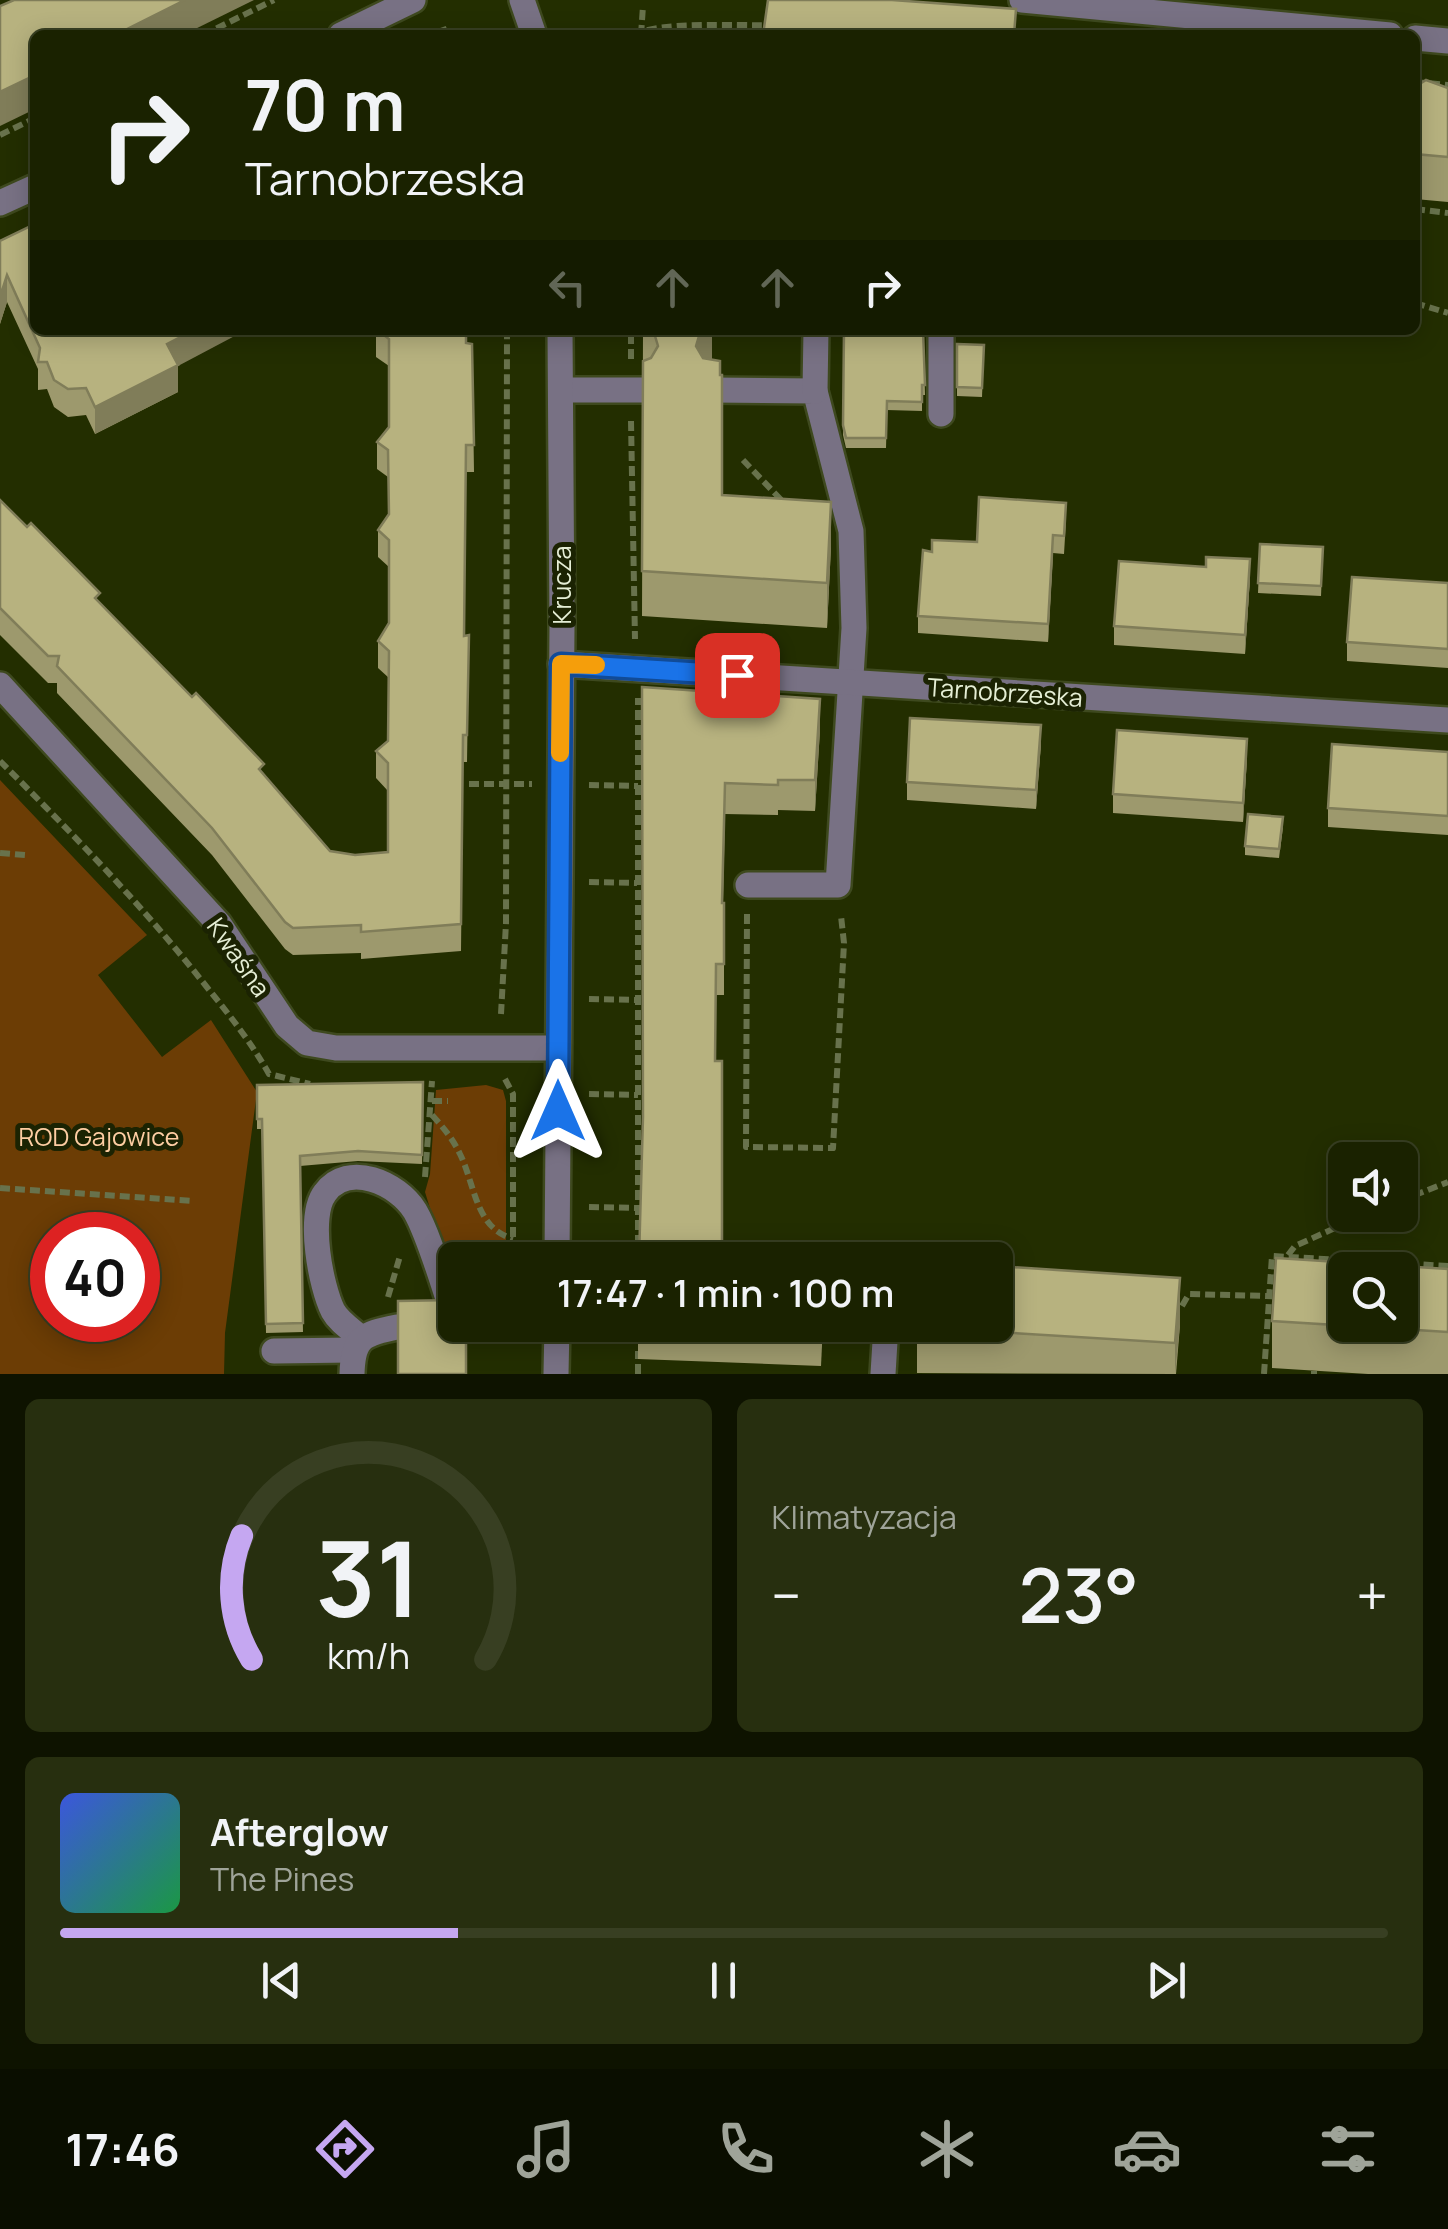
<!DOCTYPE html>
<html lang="pl">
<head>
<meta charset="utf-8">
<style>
	:root { --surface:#1a2200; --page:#272f0f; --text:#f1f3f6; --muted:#9fa499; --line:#383f22; --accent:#c5a7f1 }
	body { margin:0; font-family:Manrope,sans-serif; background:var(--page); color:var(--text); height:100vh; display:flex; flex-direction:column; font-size:38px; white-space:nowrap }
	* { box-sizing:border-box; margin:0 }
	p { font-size:32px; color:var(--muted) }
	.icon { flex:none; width:55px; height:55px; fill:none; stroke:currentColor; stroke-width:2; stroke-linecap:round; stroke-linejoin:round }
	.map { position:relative; height:1374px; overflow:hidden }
	.sheet { display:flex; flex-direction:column; gap:25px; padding:25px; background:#0e1300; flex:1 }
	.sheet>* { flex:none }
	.banner { position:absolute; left:30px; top:30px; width:1390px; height:305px; border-radius:15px; box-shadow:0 5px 25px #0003,0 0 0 2px var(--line); background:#1a2200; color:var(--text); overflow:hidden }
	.controls { position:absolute; left:1328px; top:1142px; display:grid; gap:20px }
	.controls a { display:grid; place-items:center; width:90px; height:90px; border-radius:15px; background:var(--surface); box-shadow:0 5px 25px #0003,0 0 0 2px var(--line); font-size:50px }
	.speed { position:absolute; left:30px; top:1212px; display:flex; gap:20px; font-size:50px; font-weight:700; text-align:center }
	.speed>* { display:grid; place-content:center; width:130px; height:130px; border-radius:50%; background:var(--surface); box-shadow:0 5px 25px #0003,0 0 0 2px var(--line); line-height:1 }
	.speed .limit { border:15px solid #d22; background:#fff; color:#111 }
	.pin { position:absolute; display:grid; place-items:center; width:85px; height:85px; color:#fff; margin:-42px; border-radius:20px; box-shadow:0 5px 15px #0006 }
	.me { position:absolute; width:110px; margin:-55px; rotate:0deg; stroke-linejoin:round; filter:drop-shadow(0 0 8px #0008) }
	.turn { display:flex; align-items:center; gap:35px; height:210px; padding:0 50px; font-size:45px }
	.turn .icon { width:130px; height:130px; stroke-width:2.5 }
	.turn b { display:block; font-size:70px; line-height:85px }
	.lanes { display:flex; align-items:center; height:95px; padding:0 50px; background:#0003; justify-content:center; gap:50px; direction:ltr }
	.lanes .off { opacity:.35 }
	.big { font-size:75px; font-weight:600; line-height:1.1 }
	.sheet .tile { flex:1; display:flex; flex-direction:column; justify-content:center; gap:15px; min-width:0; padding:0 35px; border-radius:15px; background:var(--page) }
	.sheet .dial { align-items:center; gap:0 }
	.dial svg { height:260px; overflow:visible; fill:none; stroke:var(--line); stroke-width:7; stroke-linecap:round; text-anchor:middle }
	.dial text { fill:var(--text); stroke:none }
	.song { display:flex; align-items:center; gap:30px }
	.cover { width:120px; height:120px; border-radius:15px; background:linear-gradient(135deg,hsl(230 70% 55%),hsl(140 70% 35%)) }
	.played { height:10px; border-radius:5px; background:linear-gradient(90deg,var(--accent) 30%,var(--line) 30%) }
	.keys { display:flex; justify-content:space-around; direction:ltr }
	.heat { display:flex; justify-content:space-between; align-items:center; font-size:55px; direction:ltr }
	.sheet .tiles { flex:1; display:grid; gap:25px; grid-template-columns:1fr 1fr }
	.tile:last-child { grid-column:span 2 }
	.trip { position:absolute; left:438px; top:1242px; width:575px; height:100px; border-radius:15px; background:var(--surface); box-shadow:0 5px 25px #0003,0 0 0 2px var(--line); font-weight:600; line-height:100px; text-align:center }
	.menu { display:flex; height:160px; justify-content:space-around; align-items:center; background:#0a0e00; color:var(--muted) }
	.menu .icon { width:70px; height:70px }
	.menu .active { color:var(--accent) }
	.menu b { font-size:45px; color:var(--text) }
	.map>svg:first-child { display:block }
	.green { fill:#6c3d05; fill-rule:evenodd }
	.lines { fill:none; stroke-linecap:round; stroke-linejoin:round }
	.minor-casing { stroke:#3e491e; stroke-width:30 }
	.path { stroke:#68724c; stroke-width:6; stroke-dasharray:10 5; stroke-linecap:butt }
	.minor { stroke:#787184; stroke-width:25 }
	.wall { fill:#9d996d }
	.shaded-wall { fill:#807d59 }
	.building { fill:#b7b27f; stroke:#807d59; stroke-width:2.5; fill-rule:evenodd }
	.route-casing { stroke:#114b97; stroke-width:25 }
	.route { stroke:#1a73e8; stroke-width:18 }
	.slow { stroke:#f59e0b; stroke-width:18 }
	.labels { text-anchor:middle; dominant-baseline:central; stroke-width:10; stroke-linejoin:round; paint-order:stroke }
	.street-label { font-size:25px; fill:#e5eed5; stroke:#1b2302 }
	.park-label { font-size:25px; fill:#fdcda2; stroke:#1b2302 }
</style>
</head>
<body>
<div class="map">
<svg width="1448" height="1374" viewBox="0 0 1448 1374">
	<rect width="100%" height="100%" fill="#232e00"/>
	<g class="green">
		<path d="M 0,780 L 147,935 L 98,975 L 162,1057 L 211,1020 L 257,1092 L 225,1333 L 224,1374 L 0,1374 ZM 52,1235 L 138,1235 L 138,1320 L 52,1320 Z"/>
		<path d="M 486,1085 L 503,1090 L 506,1101 L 506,1254 L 444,1254 L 425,1192 L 430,1174 L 436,1090 Z"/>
	</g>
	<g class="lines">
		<defs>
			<g id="minor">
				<path d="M 522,0 L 534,35"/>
				<path d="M 1022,0 L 1390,35"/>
				<path d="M 341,35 L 413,0"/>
				<path d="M 1415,38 L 1448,41"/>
				<path d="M 0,203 L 35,187"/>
				<path d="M 561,390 L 642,390"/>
				<path d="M 712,390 L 815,391 L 851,531 L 854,628 L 838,885 L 748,885"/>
				<path d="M 815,391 L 816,330"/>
				<path d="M 941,414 L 941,330"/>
				<path d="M 561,664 L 1448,720"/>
				<path d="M 0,685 L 219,924 L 287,1026 L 307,1043 L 336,1048 L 558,1048"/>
				<path d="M 557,1260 L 562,627 L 560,330"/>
				<path d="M 361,1338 C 352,1330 339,1322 333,1311 C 321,1287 307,1216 325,1193 C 348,1161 398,1183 415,1211 C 430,1237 444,1289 455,1319"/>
				<path d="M 274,1351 L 353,1350"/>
				<path d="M 352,1374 C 353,1338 362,1334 397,1327 L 557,1327"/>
				<path d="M 556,1374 L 557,1325"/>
				<path d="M 883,1374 L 886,1325"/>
			</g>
		</defs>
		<use href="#minor" class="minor-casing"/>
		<g class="path">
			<path d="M 443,27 L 446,35"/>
			<path d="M 203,35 L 274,0"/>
			<path d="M 633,35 C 659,21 737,26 769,25"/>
			<path d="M 641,35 L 643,6"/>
			<path d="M 1415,82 L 1448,85"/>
			<path d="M 0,135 L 35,118"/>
			<path d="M 1415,209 L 1448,213"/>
			<path d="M 1415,303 L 1448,313"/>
			<path d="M 631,359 L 631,330"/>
			<path d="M 631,421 L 635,639"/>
			<path d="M 743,460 L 786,505"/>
			<path d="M 0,761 C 70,831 140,903 202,981 C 226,1011 250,1040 269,1074 L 310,1084"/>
			<path d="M 469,784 L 532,784"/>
			<path d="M 589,785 L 638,786"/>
			<path d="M 0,853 L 25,855"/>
			<path d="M 589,882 L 637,883"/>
			<path d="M 747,914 L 746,1147 L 833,1148 L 844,943 L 841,916"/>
			<path d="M 589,999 L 638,1000"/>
			<path d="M 501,1014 L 506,923 L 507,330"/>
			<path d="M 505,1079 L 513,1094 L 513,1260"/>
			<path d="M 589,1094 L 638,1095"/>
			<path d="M 432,1101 L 448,1101"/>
			<path d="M 432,1115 C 443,1127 453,1139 460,1154 C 475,1184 475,1228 513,1239"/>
			<path d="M 425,1177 L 432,1081"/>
			<path d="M 0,1188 L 193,1201"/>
			<path d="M 1400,1201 L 1448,1182"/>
			<path d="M 589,1207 L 638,1208"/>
			<path d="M 1288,1255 L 1295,1246 L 1364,1215"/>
			<path d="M 638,1260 L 638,698"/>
			<path d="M 388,1297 L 400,1256"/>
			<path d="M 1182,1306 L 1189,1294 L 1269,1296"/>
			<path d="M 638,1374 L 638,1351"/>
			<path d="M 1264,1374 L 1272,1256 L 1448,1266"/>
			<path d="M 1314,1374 L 1314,1371"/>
		</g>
		<use href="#minor" class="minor"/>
	</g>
	<g class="wall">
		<path d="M 1415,85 L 1448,88 L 1448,202 L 1415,199 Z"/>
		<path d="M 0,241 L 35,330 L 178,366 L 178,392 L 95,434 L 86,415 L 68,417 L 54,407 L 47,389 L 38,390 L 38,369 L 7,302 L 0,324 Z"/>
		<path d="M 376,330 L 472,344 L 474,472 L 466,472 L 464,636 L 469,635 L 467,762 L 463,762 L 461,951 L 361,959 L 361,953 L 293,955 L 285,949 L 212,855 L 57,693 L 57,683 L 48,683 L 0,635 L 0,500 L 264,775 L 330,851 L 355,855 L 388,852 L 388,791 L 376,778 L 376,751 L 388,741 L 389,678 L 378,668 L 378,641 L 389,623 L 389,567 L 378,557 L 378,530 L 389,515 L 388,477 L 377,469 L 377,442 L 389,427 L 389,366 L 376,357 Z"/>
		<path d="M 643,330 L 712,330 L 712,360 L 722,495 L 831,547 L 827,628 L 642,616 Z"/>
		<path d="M 844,330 L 923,330 L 925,395 L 922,395 L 922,411 L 887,410 L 886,448 L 846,448 L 843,435 Z"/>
		<path d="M 957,344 L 984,345 L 982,397 L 957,396 Z"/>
		<path d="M 1066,520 L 1064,554 L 1053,553 L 1048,642 L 918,633 L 918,616 L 932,552 Z"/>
		<path d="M 1260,544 L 1323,547 L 1321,596 L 1258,593 Z"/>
		<path d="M 1250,578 L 1245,654 L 1114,645 L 1114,626 Z"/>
		<path d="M 1448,583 L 1448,668 L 1347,661 L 1347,642 Z"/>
		<path d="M 642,687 L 820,730 L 815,811 L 778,810 L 778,815 L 725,814 L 723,903 L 724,903 L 724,995 L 716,995 L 639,1260 L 643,1121 Z"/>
		<path d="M 1041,744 L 1036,809 L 907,800 L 907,782 Z"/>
		<path d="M 1448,752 L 1448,835 L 1328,827 L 1328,808 Z"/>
		<path d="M 1247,758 L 1243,822 L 1113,813 L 1113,794 Z"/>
		<path d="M 1283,827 L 1279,858 L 1245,855 L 1245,846 Z"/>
		<path d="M 423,1082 L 422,1164 L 358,1161 L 300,1166 L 303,1332 L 266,1333 L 262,1129 L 257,1129 L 257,1085 Z"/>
		<path d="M 1448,1269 L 1448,1374 L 1368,1374 L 1272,1368 L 1272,1321 Z"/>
		<path d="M 638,1325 L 823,1325 L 821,1366 L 638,1359 Z"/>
		<path d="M 917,1325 L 1180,1325 L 1176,1374 L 917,1373 Z"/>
	</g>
	<g class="shaded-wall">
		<path d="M 185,0 L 254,0 L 183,35 L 115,35 Z"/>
		<path d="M 35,75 L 35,109 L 0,126 L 0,92 Z"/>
		<path d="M 7,275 L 7,302 L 0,324 L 0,297 Z"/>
		<path d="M 194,330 L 246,330 L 178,366 L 178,392 L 95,434 L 95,407 L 167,344 Z"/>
		<path d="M 709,330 L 712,330 L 712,374 L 696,346 L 699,336 Z"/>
		<path d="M 831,502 L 831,547 L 827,628 L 827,583 Z"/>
		<path d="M 1053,535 L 1053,553 L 1048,642 L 1048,624 Z"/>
		<path d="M 1250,559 L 1250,578 L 1245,654 L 1245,635 Z"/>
		<path d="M 820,699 L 820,730 L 815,811 L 815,780 Z"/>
		<path d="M 1041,725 L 1041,744 L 1036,809 L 1036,790 Z"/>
		<path d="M 1247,739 L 1247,758 L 1243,822 L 1243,803 Z"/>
		<path d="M 1180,1278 L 1180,1325 L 1175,1374 L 1175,1343 Z"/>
	</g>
	<g class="building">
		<path d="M 14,0 L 185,0 L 115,35 L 35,35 L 35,75 L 0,92 L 0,6 Z"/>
		<path d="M 768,0 L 892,0 L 1016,9 L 1014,35 L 763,35 Z"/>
		<path d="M 1426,80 L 1448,88 L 1448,157 L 1415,154 L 1415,85 L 1418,85 Z"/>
		<path d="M 35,224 L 35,330 L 194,330 L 167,344 L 178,365 L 95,407 L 86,388 L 68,389 L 54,380 L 47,362 L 38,362 L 40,348 L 7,275 L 0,297 L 0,241 Z"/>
		<path d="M 377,330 L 466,330 L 466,343 L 472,344 L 474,445 L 466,445 L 464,636 L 469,635 L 467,735 L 463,735 L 461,924 L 361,932 L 361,925 L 293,928 L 285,922 L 212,828 L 57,666 L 59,656 L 48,656 L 0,608 L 0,500 L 27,527 L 31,523 L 100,593 L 95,598 L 192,697 L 196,693 L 264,764 L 259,769 L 330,851 L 355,855 L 388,852 L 388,763 L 376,751 L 388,741 L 389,651 L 378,641 L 389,623 L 389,540 L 378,530 L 389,514 L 388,450 L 377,442 L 389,427 L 389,339 Z"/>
		<path d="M 645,330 L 709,330 L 699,336 L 696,346 L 703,358 L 720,361 L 720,375 L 722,375 L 722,495 L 831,502 L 827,583 L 642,571 L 643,361 L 651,358 L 658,346 L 655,336 Z"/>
		<path d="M 844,330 L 923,330 L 925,385 L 922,385 L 922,402 L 887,401 L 886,438 L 846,438 L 843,425 Z"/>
		<path d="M 957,344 L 984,345 L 982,388 L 957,387 Z"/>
		<path d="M 979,497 L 1066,503 L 1064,536 L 1053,535 L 1048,624 L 918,616 L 923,550 L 932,552 L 932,540 L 977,542 Z"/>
		<path d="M 1260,544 L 1323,547 L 1321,586 L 1258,583 Z"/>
		<path d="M 1206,557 L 1250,559 L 1245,635 L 1114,626 L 1119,561 L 1206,567 Z"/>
		<path d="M 1352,577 L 1448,583 L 1448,649 L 1347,642 Z"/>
		<path d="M 642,687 L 820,699 L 815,780 L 778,780 L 778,785 L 725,783 L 722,903 L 724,903 L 724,964 L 716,964 L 715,1061 L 722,1061 L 722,1252 L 824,1256 L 824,1260 L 639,1260 L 643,1117 Z"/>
		<path d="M 910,718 L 1041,725 L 1036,790 L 907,782 Z"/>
		<path d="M 1117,730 L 1247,739 L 1243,803 L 1113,794 Z"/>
		<path d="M 1332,744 L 1448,752 L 1448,816 L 1328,808 Z"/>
		<path d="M 1248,814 L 1283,817 L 1279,849 L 1245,846 Z"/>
		<path d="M 423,1082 L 422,1155 L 358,1151 L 300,1156 L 303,1323 L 266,1324 L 262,1119 L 257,1119 L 257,1085 Z"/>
		<path d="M 1276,1258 L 1448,1269 L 1448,1332 L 1272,1321 ZM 1345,1270 L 1400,1270 L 1400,1325 L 1345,1325 Z"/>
		<path d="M 995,1266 L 1180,1278 L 1175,1343 L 917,1327 L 917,1325 L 995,1325 Z"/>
		<path d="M 455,1300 L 455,1325 L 466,1325 L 466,1374 L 398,1374 L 398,1301 Z"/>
		<path d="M 638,1325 L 822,1325 L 821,1335 L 638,1328 Z"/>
	</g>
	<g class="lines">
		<defs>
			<path id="route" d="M 558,1111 L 561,664 L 737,675"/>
		</defs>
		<use href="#route" class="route-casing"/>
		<use href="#route" class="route"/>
		<path class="slow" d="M 560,753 L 561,664 L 596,665"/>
	</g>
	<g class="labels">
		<g class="street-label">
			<text transform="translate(561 585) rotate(-90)">Krucza</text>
			<text transform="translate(1005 692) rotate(4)">Tarnobrzeska</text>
			<text transform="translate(239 957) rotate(55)">Kwaśna</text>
		</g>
		<g class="park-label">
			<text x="99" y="1136">ROD Gajowice</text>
		</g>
	</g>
</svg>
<div class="controls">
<a><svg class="icon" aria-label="sound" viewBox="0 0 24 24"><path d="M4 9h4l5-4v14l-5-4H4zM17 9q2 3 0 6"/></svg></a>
<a><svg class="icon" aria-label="search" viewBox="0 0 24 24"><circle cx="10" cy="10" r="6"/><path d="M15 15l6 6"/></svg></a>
</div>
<div class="speed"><div class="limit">40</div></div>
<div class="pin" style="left:737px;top:675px;background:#d93025"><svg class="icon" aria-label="arrive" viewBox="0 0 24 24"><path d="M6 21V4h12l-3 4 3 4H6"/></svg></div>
<svg class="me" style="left:558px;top:1111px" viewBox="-20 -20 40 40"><path d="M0-17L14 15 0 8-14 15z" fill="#1a73e8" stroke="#fff" stroke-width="4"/></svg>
<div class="trip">17:47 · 1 min · 100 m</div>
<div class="banner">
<div class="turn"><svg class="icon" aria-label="right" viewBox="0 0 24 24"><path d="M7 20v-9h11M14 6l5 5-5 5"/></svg><div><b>70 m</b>Tarnobrzeska</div></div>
<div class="lanes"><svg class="icon off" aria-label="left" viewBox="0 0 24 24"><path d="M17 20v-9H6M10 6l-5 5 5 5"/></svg><svg class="icon off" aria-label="ahead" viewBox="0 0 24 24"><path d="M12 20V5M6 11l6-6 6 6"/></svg><svg class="icon off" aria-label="ahead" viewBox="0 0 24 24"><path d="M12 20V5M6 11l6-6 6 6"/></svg><svg class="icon" aria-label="right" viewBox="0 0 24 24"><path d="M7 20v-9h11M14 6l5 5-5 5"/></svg></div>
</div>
</div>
<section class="sheet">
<div class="tiles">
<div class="tile dial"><svg viewBox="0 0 100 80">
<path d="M14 69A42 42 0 1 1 86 69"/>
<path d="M14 69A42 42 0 0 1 11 31" stroke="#c5a7f1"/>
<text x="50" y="56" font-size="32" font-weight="700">31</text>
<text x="50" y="72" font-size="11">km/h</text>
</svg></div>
<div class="tile"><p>Klimatyzacja</p>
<div class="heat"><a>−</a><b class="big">23°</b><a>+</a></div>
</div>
<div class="tile">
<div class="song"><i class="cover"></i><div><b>Afterglow</b><p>The Pines</p></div></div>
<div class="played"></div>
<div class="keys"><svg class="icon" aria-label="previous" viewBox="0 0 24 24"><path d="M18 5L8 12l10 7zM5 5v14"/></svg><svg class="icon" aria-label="pause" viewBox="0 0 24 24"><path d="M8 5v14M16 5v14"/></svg><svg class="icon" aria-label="next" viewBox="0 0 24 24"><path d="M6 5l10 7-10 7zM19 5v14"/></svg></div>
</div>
</div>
</section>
<nav class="menu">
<b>17:46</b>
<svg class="icon active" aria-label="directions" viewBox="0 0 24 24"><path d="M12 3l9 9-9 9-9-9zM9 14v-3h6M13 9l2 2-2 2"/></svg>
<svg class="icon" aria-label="music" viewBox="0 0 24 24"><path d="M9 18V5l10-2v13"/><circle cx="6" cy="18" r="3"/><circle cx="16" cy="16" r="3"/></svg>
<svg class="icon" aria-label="phone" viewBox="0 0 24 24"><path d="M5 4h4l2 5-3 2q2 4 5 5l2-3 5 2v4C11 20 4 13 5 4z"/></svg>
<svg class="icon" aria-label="climate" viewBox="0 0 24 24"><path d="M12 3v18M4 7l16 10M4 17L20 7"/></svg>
<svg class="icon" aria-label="car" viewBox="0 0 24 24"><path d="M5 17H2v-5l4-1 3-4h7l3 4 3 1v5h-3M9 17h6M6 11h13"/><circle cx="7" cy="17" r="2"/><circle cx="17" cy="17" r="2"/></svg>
<svg class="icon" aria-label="filters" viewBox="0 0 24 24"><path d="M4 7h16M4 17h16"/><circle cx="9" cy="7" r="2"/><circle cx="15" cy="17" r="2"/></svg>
</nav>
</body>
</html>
